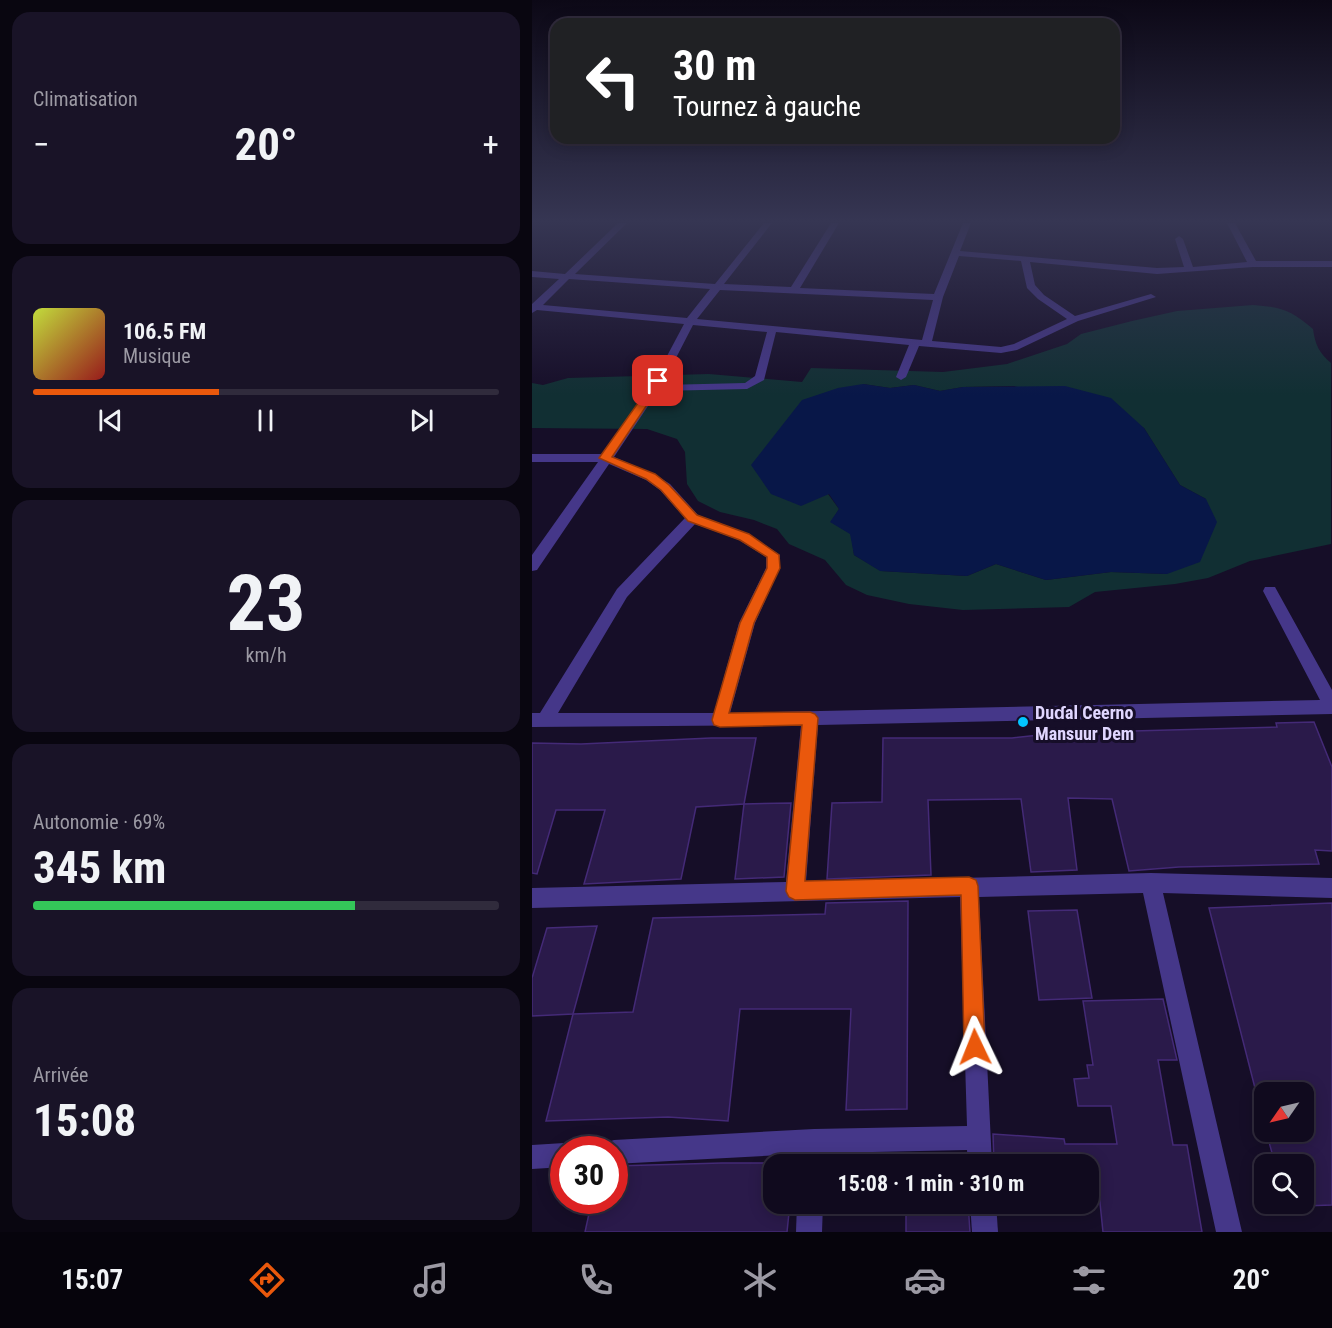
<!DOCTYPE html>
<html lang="fr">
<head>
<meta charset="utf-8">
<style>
	:root { --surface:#100a1e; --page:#191327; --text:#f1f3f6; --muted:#9c9aa4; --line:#302b3c; --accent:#ea580c }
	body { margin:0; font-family:"Roboto Condensed",sans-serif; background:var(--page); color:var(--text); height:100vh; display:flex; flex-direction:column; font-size:22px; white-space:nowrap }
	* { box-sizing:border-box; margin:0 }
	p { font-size:20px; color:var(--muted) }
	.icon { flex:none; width:33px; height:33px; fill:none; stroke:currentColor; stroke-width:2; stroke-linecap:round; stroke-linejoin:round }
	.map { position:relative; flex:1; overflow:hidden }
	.drawer { display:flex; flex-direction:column; gap:12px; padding:12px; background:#090610; width:532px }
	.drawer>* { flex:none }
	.guide { position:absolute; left:18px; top:18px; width:570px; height:126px; border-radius:18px; box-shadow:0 3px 15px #0003,0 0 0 2px var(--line); background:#202124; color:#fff; overflow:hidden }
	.needle { width:39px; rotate:236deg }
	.buttons { position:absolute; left:722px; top:1082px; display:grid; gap:12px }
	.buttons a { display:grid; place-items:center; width:60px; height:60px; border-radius:12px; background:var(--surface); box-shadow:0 3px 15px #0003,0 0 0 2px var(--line); font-size:30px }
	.speed { position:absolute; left:18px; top:1136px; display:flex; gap:12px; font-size:30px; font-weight:700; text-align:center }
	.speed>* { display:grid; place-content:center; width:78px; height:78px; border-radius:50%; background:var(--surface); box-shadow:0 3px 15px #0003,0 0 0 2px var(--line); line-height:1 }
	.speed .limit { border:9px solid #d22; background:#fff; color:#111 }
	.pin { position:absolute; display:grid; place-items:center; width:51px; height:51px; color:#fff; margin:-26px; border-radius:12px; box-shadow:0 3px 9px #0006 }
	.me { position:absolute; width:66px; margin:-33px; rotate:358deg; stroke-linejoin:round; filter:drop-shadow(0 0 4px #0008) }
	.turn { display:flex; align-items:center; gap:21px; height:126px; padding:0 24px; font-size:27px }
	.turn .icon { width:78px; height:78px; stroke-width:2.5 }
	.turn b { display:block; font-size:42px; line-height:51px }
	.big { font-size:45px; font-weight:700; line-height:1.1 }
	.drawer .tile { flex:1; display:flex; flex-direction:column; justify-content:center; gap:9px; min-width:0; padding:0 21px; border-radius:18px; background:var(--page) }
	.drawer .dial { align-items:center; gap:0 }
	.dial b { font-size:78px; line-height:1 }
	.song { display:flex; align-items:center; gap:18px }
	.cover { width:72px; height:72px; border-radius:9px; background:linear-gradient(135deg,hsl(70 70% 55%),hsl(0 70% 35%)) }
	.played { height:6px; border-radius:3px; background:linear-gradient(90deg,var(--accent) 40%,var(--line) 40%) }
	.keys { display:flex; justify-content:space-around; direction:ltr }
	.heat { display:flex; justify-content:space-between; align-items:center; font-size:33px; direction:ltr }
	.charge { height:9px; border-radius:4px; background:linear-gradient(90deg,#34c759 69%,var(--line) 0) }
	.trip { position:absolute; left:231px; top:1154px; width:336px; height:60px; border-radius:18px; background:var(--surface); box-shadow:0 3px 15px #0003,0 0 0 2px var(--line); font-weight:700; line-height:60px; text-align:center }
	.tabs { display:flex; height:96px; justify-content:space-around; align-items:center; background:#06040c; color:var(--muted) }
	.tabs .icon { width:42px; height:42px }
	.tabs .current { color:var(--accent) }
	.tabs b { font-size:27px; color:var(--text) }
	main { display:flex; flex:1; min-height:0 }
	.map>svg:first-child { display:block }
	.green { fill:#112f33; fill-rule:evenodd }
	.water { fill:#081748 }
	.building { fill:#2a1a4a; stroke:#442a77; stroke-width:1.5 }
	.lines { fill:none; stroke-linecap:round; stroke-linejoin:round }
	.minor { fill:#453789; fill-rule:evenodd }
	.route { fill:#ea580c; stroke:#983908; stroke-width:1.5 }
	.poi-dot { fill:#02c5ff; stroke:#160e28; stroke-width:2 }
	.labels { text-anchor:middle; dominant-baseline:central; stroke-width:6; stroke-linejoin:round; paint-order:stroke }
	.poi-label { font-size:18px; font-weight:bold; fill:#e0d6ff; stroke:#160e28; text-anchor:start }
</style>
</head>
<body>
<main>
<section class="drawer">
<div class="tile"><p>Climatisation</p>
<div class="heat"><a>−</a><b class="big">20°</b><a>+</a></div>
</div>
<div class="tile">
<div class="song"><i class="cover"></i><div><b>106.5 FM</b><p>Musique</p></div></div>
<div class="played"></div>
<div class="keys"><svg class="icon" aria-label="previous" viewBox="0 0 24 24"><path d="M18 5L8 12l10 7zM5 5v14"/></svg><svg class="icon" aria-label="pause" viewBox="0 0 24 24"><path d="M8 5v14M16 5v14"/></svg><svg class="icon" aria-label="next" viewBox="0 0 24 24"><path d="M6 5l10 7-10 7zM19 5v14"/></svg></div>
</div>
<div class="tile dial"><b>23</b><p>km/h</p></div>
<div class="tile"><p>Autonomie · 69%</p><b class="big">345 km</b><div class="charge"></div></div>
<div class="tile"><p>Arrivée</p><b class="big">15:08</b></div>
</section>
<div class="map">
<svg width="800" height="1232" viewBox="0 0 800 1232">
	<rect width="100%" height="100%" fill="#160e28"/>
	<path class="green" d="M 721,305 C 749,307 759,310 781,329 C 783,344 787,353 799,363 L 799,544 L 718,561 L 676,578 L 643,584 L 563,592 L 537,607 L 431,610 L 377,604 L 335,595 L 314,585 L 293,560 L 257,544 L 245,529 L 222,520 L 188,512 L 166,501 L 155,484 L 153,452 L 145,439 L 115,429 L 0,428 L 0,383 L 11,385 L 36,378 L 177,374 L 270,382 L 279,368 L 411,372 L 475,364 L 535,344 L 549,334 L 600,321 L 645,311 ZM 331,384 L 358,388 L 382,385 L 408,391 L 431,387 L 482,386 L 612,428 L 648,485 L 674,499 L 635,574 L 579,572 L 514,580 L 464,564 L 435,576 L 349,571 L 322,555 L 319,534 L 299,522 L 307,509 L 296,494 Z"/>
	<path class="water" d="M 331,384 L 358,388 L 382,385 L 408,391 L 431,387 L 533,386 L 579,398 L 612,428 L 648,485 L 674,499 L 685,522 L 668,562 L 635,574 L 579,572 L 514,580 L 464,564 L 435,576 L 348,571 L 322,555 L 318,534 L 298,522 L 307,509 L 297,494 L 269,506 L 239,494 L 219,465 L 270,400 L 306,388 Z"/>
	<g class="building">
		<path d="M 782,722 L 800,767 L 800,851 L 783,850 L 787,864 L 647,867 L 597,871 L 580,799 L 536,798 L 545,870 L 499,872 L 489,799 L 396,800 L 399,875 L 295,879 L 300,803 L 350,802 L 351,738 L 480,738 L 526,733 L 745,727 L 744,723 Z"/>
		<path d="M 179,738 L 224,738 L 212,804 L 164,807 L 149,879 L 52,884 L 73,810 L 24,810 L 5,874 L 0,873 L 0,743 L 49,744 Z"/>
		<path d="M 259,803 L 252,877 L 203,879 L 212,804 Z"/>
		<path d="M 376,901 L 375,1109 L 314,1110 L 319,1009 L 208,1009 L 196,1121 L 136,1117 L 14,1121 L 41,1014 L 101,1012 L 121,918 L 293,914 L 294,903 Z"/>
		<path d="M 800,903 L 800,1205 L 771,1206 L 771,1164 L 743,1164 L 734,1131 L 771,1131 L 771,1092 L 724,1092 L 677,908 Z"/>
		<path d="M 545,910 L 560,998 L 507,1000 L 496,911 Z"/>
		<path d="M 65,926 L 41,1014 L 0,1016 L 0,978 L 15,928 Z"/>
		<path d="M 631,999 L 645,1060 L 626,1060 L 641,1145 L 655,1145 L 670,1232 L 571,1232 L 564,1164 L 462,1164 L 461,1134 L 532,1139 L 533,1144 L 585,1144 L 579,1106 L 546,1106 L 542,1079 L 557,1078 L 555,1065 L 561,1065 L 551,1001 Z"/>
		<path d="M 190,1163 L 242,1163 L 242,1203 L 258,1203 L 255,1232 L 53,1232 L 60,1200 L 82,1200 L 82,1166 Z"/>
		<path d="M 374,1203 L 436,1203 L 438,1232 L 374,1232 Z"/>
	</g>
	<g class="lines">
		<g class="minor">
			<path d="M 86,223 L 95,223 L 43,274 L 183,284 L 232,223 L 240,223 L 192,284 L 259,287 L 299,223 L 307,223 L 268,288 L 402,294 L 431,223 L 439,223 L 428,251 L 625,268 L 652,267 L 643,239 L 647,236 L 651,239 L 661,267 L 715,262 L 695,223 L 703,223 L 724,261 L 800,261 L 800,267 L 721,267 L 625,274 L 498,262 L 503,285 L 512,295 L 543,316 L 619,294 L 624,297 L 546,321 L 485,350 L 469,353 L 387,346 L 374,377 L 369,380 L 364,377 L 377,345 L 244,332 L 232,380 L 215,389 L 126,391 L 82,457 L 122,474 L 138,484 L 166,515 L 217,534 L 248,555 L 248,568 L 223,623 L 198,713 L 788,700 L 731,591 L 733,587 L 743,587 L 800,690 L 800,714 L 286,725 L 274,882 L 619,873 L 800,878 L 800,898 L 631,893 L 710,1232 L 684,1232 L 611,893 L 447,897 L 460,1164 L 436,1164 L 435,1150 L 294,1153 L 293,1164 L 269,1164 L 269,1154 L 82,1164 L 82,1149 L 71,1149 L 73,1143 L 82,1140 L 282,1129 L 435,1126 L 428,897 L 0,908 L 0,888 L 254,882 L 269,725 L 0,727 L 0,713 L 8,713 L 85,589 L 153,518 L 128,490 L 114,480 L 77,464 L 5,570 L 0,571 L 0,555 L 66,462 L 0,462 L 0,454 L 71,454 L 118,388 L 152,324 L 5,310 L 0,313 L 0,304 L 27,279 L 0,277 L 0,271 L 33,274 ZM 427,256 L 489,261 L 495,288 L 506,299 L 535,319 L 482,344 L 469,347 L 400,341 L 411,297 ZM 37,279 L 178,289 L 155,318 L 11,305 ZM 188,290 L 401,300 L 390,340 L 165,319 ZM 161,325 L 235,332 L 223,376 L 213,383 L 130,385 ZM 163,524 L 207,540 L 234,557 L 234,568 L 207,623 L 182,713 L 26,713 L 95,597 Z"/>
			<path d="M 32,1143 L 42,1149 L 32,1149 L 32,1167 L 0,1169 L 0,1145 Z"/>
			<path d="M 265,1203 L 291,1203 L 290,1232 L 264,1232 Z"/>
			<path d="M 438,1203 L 464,1203 L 466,1232 L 440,1232 Z"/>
		</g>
	</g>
	<linearGradient id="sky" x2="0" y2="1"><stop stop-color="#0c0816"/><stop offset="0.56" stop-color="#363653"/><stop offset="1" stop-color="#363653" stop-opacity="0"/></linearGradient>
	<rect width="800" height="395" fill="url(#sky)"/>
	<path class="route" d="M 123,379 L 131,381 L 80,457 L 123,474 L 137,485 L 165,515 L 217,534 L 247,555 L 248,568 L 222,623 L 197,713 L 278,712 L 283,714 L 286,718 L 273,881 L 437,877 L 444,880 L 446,886 L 453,1047 L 450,1054 L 443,1057 L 435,1054 L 432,1047 L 429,895 L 263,900 L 257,897 L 254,891 L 270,725 L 188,727 L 182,725 L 180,720 L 208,623 L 235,568 L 235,557 L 208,540 L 156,521 L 129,490 L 114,479 L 67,458 Z"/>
	<circle class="poi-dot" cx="491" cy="722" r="6"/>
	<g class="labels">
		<g class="poi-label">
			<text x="503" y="712">Duɗal Ceerno<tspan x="503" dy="21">Mansuur Dem</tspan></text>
		</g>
	</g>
</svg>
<div class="buttons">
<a><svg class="needle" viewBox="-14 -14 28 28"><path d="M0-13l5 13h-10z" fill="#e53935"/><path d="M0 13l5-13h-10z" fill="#9c9aa4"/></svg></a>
<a><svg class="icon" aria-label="search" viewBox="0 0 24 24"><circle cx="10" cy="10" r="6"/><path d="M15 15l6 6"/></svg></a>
</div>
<div class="speed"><div class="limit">30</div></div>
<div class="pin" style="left:126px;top:381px;background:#d93025"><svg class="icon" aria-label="arrive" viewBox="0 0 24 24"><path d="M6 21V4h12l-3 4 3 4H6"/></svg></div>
<svg class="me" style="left:443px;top:1047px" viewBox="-20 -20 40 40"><path d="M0-17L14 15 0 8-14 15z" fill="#ea580c" stroke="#fff" stroke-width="4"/></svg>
<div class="trip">15:08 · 1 min · 310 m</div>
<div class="guide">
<div class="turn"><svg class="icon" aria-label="left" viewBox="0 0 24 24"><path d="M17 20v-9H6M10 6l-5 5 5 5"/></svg><div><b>30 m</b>Tournez à gauche</div></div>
</div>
</div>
</main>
<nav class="tabs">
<b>15:07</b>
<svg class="icon current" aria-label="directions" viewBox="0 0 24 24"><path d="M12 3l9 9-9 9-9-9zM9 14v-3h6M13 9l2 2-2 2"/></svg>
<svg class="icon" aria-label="music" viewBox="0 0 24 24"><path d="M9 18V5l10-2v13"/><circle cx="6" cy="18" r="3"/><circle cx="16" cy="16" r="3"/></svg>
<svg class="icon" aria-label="phone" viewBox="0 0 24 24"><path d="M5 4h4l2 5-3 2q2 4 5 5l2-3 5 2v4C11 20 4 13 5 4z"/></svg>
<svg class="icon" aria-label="climate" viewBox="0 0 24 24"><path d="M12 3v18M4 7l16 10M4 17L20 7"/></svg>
<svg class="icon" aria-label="car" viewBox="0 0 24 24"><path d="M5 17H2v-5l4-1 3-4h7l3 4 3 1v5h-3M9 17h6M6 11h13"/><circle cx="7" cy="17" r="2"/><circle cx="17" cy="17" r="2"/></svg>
<svg class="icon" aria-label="filters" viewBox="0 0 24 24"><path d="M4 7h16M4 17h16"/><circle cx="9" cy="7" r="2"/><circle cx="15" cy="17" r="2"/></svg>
<b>20°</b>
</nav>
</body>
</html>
